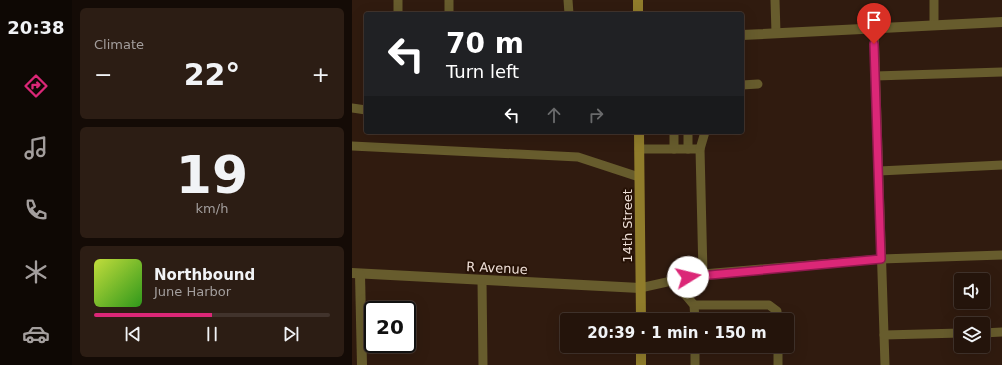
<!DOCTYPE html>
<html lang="en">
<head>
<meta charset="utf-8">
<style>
	:root { --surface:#24140b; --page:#2c1d14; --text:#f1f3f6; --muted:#a39e9d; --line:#41332c; --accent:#db2777 }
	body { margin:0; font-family:"DejaVu Sans",sans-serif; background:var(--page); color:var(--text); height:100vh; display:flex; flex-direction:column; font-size:15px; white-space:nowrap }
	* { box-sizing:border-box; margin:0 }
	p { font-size:13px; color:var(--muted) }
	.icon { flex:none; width:22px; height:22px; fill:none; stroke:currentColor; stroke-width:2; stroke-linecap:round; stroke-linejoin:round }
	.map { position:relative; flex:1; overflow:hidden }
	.details { display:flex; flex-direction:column; gap:8px; padding:8px; background:#140b06; width:280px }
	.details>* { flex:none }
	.top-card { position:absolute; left:12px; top:12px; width:380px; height:122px; border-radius:4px; box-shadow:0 4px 16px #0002,0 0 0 1px var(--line); background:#202124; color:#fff; overflow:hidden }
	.buttons { position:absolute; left:602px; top:273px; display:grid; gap:8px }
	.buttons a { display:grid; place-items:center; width:36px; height:36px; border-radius:4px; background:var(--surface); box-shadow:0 4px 16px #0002,0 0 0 1px var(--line); font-size:20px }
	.speed { position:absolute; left:12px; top:301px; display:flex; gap:8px; font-size:20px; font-weight:700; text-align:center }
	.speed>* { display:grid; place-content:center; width:52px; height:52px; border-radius:50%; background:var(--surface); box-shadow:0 4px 16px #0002,0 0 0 1px var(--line); line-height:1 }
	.speed .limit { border:2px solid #111; border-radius:6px; background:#fff; color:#111 }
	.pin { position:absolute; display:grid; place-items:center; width:34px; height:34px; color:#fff; margin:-41px -17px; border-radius:50% 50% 50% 0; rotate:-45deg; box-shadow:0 0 4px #0007 }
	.pin .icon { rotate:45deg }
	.me { position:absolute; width:44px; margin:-22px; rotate:81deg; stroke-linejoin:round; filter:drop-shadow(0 0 3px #0008) }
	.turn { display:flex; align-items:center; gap:14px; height:84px; padding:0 16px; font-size:18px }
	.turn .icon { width:52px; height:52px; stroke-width:2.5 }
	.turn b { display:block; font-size:28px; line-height:34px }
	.lanes { display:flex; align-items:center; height:38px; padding:0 16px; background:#0003; justify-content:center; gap:20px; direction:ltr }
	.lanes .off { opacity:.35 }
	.big { font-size:30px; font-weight:800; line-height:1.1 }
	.details .tile { flex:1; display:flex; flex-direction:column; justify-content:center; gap:6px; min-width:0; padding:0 14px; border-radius:6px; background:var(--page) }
	.details .dial { align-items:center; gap:0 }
	.dial b { font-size:52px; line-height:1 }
	.song { display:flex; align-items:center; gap:12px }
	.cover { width:48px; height:48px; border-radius:6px; background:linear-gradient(135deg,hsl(70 70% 55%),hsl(110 70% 35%)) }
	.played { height:4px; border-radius:2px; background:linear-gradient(90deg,var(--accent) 50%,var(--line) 50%) }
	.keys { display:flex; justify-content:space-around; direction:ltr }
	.heat { display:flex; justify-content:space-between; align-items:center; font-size:22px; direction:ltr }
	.trip { position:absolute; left:208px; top:313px; width:234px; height:40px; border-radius:4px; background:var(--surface); box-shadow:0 4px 16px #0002,0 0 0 1px var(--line); font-weight:800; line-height:40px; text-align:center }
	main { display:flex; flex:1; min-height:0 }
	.menu { display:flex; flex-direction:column; width:72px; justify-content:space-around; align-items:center; background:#0e0804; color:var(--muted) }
	.menu .icon { width:28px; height:28px }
	.menu .selected { color:var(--accent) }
	.menu b { font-size:18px; color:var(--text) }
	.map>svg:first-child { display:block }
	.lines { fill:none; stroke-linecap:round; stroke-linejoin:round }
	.lane { stroke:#675c2d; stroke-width:9 }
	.street { stroke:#675c2d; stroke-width:10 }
	.secondary { stroke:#907c2b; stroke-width:10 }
	.route-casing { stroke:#8e194d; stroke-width:10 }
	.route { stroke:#db2777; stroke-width:7 }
	.labels { text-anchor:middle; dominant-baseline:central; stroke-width:4; stroke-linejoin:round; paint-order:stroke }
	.street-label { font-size:13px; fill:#efe0d8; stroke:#261206 }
</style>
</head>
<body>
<main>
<nav class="menu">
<b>20:38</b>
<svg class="icon selected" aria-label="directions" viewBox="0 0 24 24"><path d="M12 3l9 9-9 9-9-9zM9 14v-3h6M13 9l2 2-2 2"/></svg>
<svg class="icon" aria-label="music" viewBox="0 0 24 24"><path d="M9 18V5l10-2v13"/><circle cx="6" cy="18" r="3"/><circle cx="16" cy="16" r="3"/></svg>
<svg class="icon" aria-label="phone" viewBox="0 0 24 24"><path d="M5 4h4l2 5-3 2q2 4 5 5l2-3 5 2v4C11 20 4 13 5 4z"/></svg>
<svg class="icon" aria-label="climate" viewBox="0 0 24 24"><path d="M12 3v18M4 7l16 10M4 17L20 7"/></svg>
<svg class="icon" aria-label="car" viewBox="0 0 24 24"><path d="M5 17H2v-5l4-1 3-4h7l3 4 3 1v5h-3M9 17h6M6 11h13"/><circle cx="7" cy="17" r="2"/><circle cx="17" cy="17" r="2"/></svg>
</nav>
<section class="details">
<div class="tile"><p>Climate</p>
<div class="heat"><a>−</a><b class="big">22°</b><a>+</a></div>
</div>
<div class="tile dial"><b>19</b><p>km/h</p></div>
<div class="tile">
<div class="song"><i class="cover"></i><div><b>Northbound</b><p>June Harbor</p></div></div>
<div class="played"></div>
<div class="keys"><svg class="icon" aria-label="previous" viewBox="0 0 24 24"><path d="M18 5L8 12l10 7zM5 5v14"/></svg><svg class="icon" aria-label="pause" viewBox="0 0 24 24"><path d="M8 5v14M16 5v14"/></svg><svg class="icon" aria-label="next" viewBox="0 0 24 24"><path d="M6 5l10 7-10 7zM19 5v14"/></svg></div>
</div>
</section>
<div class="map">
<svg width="650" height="365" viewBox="0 0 650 365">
	<rect width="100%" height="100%" fill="#301b0f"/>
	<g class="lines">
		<g class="lane">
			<path d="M 97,0 L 97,14"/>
			<path d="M 216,0 L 217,14"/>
			<path d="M 423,0 L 424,33"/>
			<path d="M 582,0 L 582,25"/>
			<path d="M 46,14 L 46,0"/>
			<path d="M 522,28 L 533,365"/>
			<path d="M 523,76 L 650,72"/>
			<path d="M 390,85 L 406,84"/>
			<path d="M 0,108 L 14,110"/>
			<path d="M 336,132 L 336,149"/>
			<path d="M 0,146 L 226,157 L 287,177"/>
			<path d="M 287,149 L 348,149 L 351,274"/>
			<path d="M 322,149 L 322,132"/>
			<path d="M 348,149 L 353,132"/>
			<path d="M 527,171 L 650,165"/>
			<path d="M 130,280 L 131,365"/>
			<path d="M 321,280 L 342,305 L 343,320"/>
			<path d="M 288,288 L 351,274 L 529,259 L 650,255"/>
			<path d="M 342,305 L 417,305 L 425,311 L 425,320"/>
			<path d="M 631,333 L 650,332"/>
			<path d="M 532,335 L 609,333"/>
			<path d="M 343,346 L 343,365"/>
			<path d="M 426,346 L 426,365"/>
		</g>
		<g class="street">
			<path d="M 390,35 L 650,22"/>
			<path d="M 0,273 L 288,288"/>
			<path d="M 8,274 L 10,365"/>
		</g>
		<g class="secondary">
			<path d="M 286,0 L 286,14"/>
			<path d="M 287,132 L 289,320"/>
			<path d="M 289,346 L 289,365"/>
		</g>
	</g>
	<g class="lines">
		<defs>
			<path id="route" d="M 336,277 L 529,259 L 522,44"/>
		</defs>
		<use href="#route" class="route-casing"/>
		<use href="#route" class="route"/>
	</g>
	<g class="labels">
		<g class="street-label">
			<text transform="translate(275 226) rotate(-90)">14th Street</text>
			<text transform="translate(145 268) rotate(3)">R Avenue</text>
		</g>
	</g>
</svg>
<div class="buttons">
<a><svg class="icon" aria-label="sound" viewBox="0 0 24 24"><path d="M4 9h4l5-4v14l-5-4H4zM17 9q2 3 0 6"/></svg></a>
<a><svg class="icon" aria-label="layers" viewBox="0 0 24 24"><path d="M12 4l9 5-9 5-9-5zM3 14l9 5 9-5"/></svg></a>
</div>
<div class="speed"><div class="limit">20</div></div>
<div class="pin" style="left:522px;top:44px;background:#d93025"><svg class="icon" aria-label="arrive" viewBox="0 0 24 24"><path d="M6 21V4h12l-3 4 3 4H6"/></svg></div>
<svg class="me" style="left:336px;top:277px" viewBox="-20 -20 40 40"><circle r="19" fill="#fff"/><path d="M0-13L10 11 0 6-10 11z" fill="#db2777"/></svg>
<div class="trip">20:39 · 1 min · 150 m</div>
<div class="top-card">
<div class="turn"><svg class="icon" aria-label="left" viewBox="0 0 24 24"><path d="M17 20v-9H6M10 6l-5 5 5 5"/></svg><div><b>70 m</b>Turn left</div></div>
<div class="lanes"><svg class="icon" aria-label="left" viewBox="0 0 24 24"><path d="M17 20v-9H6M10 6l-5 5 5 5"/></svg><svg class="icon off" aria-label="ahead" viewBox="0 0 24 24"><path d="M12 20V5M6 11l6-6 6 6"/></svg><svg class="icon off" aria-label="right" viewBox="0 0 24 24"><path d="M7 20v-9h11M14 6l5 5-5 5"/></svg></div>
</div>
</div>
</main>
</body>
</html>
